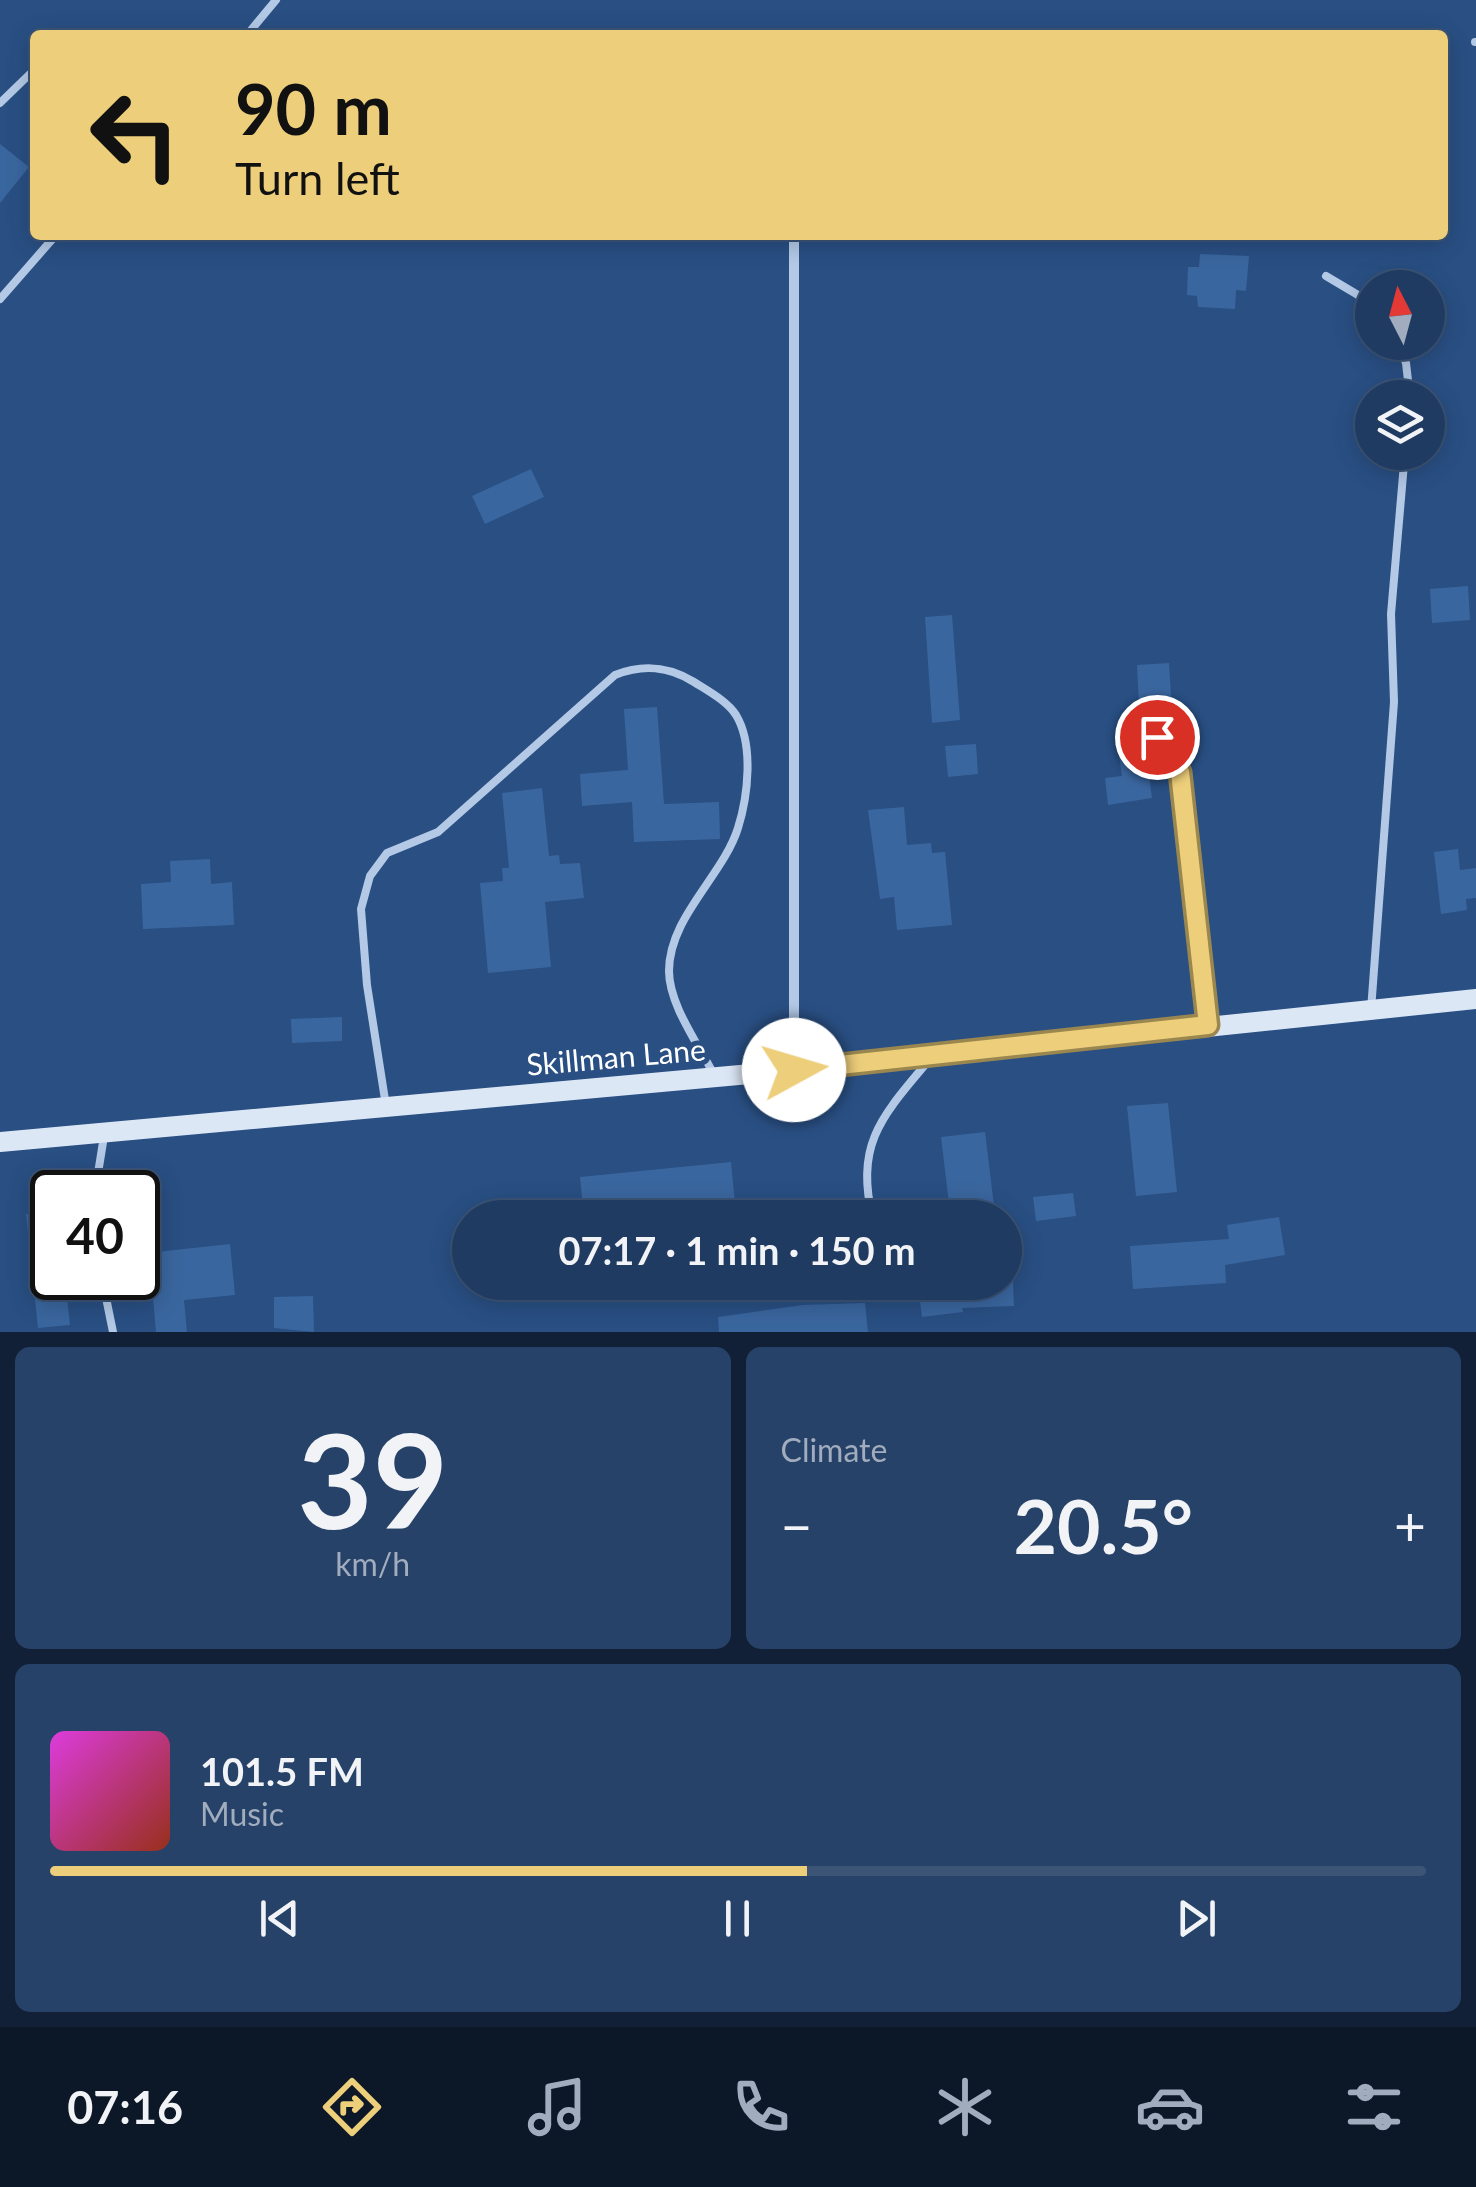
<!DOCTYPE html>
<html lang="en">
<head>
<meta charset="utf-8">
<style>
	:root { --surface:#1f3b62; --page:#274268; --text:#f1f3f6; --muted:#a1adbe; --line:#3c5577; --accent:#edce7a }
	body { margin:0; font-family:Lato,sans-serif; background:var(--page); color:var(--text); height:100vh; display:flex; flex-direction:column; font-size:38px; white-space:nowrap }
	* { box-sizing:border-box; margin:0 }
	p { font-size:32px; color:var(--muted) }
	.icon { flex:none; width:55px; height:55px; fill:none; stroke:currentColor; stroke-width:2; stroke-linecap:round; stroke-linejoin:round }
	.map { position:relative; height:1332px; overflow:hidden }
	.sheet { display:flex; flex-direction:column; gap:15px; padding:15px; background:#112036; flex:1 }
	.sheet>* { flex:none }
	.guide { position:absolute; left:30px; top:30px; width:1418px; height:210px; border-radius:10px; box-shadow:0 5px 25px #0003,0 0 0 2px var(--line); background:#edce7a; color:#111; overflow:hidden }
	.needle { width:65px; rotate:354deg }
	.tools { position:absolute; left:1355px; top:270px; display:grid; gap:20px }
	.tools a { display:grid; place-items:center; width:90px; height:90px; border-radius:50%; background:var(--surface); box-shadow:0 5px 25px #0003,0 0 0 2px var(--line); font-size:50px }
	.speed { position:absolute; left:30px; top:1170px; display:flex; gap:20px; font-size:50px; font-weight:700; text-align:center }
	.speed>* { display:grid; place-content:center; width:130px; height:130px; border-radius:50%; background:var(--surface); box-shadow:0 5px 25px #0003,0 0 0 2px var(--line); line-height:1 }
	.speed .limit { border:5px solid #111; border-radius:15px; background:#fff; color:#111 }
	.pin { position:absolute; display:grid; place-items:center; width:85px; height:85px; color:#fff; margin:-42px; border:5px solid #fff; border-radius:50%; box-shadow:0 2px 10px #0007 }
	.me { position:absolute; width:110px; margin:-55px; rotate:84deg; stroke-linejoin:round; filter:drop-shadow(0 0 8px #0008) }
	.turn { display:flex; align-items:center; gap:35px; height:210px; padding:0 40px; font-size:45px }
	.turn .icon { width:130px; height:130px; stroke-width:2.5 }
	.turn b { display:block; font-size:70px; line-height:85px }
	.big { font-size:75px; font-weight:700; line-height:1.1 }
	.sheet .card { flex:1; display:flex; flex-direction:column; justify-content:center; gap:15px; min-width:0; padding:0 35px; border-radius:15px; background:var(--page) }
	.sheet .dial { align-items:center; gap:0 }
	.dial b { font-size:130px; line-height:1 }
	.song { display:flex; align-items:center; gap:30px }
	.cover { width:120px; height:120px; border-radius:15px; background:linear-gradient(135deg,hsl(300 70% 55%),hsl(10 70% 35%)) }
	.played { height:10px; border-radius:5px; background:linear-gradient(90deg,var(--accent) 55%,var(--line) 55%) }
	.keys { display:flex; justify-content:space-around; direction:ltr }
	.heat { display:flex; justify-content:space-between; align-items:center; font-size:55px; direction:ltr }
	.sheet .tiles { flex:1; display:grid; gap:15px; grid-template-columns:1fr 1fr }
	.card:last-child { grid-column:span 2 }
	.trip { position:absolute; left:452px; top:1200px; width:570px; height:100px; border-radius:50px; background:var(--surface); box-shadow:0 5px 25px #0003,0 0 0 2px var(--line); font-weight:700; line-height:100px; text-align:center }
	.tab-bar { display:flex; height:160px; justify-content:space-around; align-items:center; background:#0c1827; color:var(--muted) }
	.tab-bar .icon { width:70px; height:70px }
	.tab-bar .current { color:var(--accent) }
	.tab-bar b { font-size:45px; color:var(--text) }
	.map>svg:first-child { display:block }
	.building { fill:#3a669f }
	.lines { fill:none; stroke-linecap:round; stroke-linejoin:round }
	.lane { stroke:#b3c9e6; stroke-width:8 }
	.street { stroke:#b3c9e6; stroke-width:10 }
	.secondary { stroke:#dce7f6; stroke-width:20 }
	.route-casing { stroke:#9a864f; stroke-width:25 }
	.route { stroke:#edce7a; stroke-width:18 }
	.labels { text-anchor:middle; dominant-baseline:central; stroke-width:10; stroke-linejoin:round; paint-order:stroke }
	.street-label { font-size:30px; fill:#fff; stroke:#294f83 }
</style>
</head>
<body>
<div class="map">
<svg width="1476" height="1332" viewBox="0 0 1476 1332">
	<rect width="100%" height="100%" fill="#294f83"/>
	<g class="building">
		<path d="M 0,144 L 29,167 L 0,203 Z"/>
		<path d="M 1200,254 L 1249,256 L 1246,291 L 1236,290 L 1235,309 L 1198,307 L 1197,296 L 1187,295 L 1188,267 L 1199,267 Z"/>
		<path d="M 531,469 L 544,497 L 485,524 L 472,496 Z"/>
		<path d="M 1468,586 L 1470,620 L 1432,623 L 1430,589 Z"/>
		<path d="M 952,615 L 960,720 L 932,723 L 925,617 Z"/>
		<path d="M 1169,663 L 1173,726 L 1140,728 L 1137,665 Z"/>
		<path d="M 657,707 L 664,804 L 719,802 L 720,839 L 634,842 L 632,802 L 582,806 L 580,774 L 628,770 L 624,709 Z"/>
		<path d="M 976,744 L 978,774 L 948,777 L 945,746 Z"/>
		<path d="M 1145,745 L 1152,798 L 1108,805 L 1105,778 L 1122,776 L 1118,748 Z"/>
		<path d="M 542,788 L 549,856 L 559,855 L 560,864 L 580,863 L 584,898 L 545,902 L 551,967 L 488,973 L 480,883 L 503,881 L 502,868 L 509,868 L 502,793 Z"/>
		<path d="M 904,807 L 907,845 L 931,843 L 932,853 L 945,852 L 952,925 L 897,930 L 894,897 L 880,899 L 868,810 Z"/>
		<path d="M 1458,849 L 1460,870 L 1476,868 L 1476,898 L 1466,899 L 1467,910 L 1441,914 L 1434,852 Z"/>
		<path d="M 210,859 L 211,884 L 232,882 L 234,925 L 143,929 L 141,884 L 171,882 L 170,861 Z"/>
		<path d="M 342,1017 L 342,1041 L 292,1043 L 291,1019 Z"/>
		<path d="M 1168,1103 L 1177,1192 L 1136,1196 L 1127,1106 Z"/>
		<path d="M 985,1132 L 994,1206 L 986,1206 L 987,1218 L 958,1218 L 957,1211 L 950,1212 L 941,1137 Z"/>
		<path d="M 731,1162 L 735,1204 L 723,1206 L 724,1218 L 584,1218 L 580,1177 Z"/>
		<path d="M 1073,1193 L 1076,1216 L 1036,1221 L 1033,1197 Z"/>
		<path d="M 52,1212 L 52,1278 L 65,1278 L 70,1325 L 38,1328 L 26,1214 Z"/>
		<path d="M 1279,1217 L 1285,1255 L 1225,1265 L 1226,1283 L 1133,1289 L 1130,1246 L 1229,1239 L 1227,1225 Z"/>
		<path d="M 230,1244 L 235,1295 L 184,1300 L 187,1332 L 156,1332 L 151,1276 L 138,1277 L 138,1254 Z"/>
		<path d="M 934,1282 L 1013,1282 L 1014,1306 L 962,1308 L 963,1312 L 922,1317 L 918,1285 Z"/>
		<path d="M 313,1296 L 314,1332 L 274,1328 L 274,1297 Z"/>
		<path d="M 865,1303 L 868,1332 L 719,1332 L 718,1317 L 802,1305 Z"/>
	</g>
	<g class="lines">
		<g class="lane">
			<path d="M 247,35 L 276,0"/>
			<path d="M 1475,42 L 1476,42"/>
			<path d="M 0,103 L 35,69"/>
			<path d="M 1326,276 L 1358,295 L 1372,311"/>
			<path d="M 0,299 L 56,235"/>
			<path d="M 1398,342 L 1406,363 L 1410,398"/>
			<path d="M 1157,737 L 1180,772 L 1208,1025"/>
			<path d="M 1371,1010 L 1394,702 L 1391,614 L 1405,452"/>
			<path d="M 386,1106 L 367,985 L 361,909 L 370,876 L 387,853 L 438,832 L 615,675 C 643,664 668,666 694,682 C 708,691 727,701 736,715 C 754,745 748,796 738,828 C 723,876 669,917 669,971 C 669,1005 699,1045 714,1075"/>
			<path d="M 95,1192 L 104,1136"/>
			<path d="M 873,1218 C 853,1143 885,1113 930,1059"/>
			<path d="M 102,1278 L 113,1332"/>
		</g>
		<path class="street" d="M 794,235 L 794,1069"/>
		<path class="secondary" d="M 0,1142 L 794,1070 L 1476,999"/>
	</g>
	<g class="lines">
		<defs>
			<path id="route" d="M 794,1070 L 1208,1025 L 1180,772 L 1157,737"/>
		</defs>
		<use href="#route" class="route-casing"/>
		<use href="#route" class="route"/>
	</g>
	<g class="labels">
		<g class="street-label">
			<text transform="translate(616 1056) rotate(-5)">Skillman Lane</text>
		</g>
	</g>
</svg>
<div class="tools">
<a><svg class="needle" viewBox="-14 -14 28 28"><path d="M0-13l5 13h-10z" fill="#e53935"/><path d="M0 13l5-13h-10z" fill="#a1adbe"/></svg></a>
<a><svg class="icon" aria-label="layers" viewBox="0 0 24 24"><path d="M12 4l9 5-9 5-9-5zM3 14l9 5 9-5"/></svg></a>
</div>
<div class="speed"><div class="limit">40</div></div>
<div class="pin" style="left:1157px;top:737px;background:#d93025"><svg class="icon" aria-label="arrive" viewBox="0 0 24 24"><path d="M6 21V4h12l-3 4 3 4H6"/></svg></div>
<svg class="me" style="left:794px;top:1070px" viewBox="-20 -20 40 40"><circle r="19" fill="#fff"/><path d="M0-13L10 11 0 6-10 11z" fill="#edce7a"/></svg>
<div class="trip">07:17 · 1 min · 150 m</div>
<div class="guide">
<div class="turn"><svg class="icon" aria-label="left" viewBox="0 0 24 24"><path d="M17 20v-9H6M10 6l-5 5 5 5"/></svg><div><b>90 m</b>Turn left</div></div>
</div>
</div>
<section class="sheet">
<div class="tiles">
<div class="card dial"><b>39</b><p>km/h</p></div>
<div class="card"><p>Climate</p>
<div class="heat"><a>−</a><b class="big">20.5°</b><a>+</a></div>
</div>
<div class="card">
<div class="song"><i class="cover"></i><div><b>101.5 FM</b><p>Music</p></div></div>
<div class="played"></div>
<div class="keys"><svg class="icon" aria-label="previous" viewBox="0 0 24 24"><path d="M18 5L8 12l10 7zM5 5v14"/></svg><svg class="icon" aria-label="pause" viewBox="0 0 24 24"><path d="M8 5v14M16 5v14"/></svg><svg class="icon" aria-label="next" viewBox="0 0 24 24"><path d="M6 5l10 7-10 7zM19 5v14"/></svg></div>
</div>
</div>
</section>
<nav class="tab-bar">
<b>07:16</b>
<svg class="icon current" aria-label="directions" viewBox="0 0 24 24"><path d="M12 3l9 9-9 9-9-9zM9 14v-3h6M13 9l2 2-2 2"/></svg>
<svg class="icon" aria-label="music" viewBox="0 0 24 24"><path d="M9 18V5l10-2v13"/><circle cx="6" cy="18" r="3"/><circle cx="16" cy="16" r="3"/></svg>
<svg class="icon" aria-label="phone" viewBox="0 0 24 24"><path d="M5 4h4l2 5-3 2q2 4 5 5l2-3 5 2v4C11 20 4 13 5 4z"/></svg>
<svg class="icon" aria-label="climate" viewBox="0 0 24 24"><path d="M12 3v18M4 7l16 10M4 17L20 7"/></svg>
<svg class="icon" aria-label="car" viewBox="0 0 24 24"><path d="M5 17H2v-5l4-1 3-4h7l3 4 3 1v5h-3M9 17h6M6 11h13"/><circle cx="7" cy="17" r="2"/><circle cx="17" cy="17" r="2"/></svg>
<svg class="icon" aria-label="filters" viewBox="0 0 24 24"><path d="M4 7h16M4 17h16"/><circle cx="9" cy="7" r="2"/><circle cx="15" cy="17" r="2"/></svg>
</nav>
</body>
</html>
